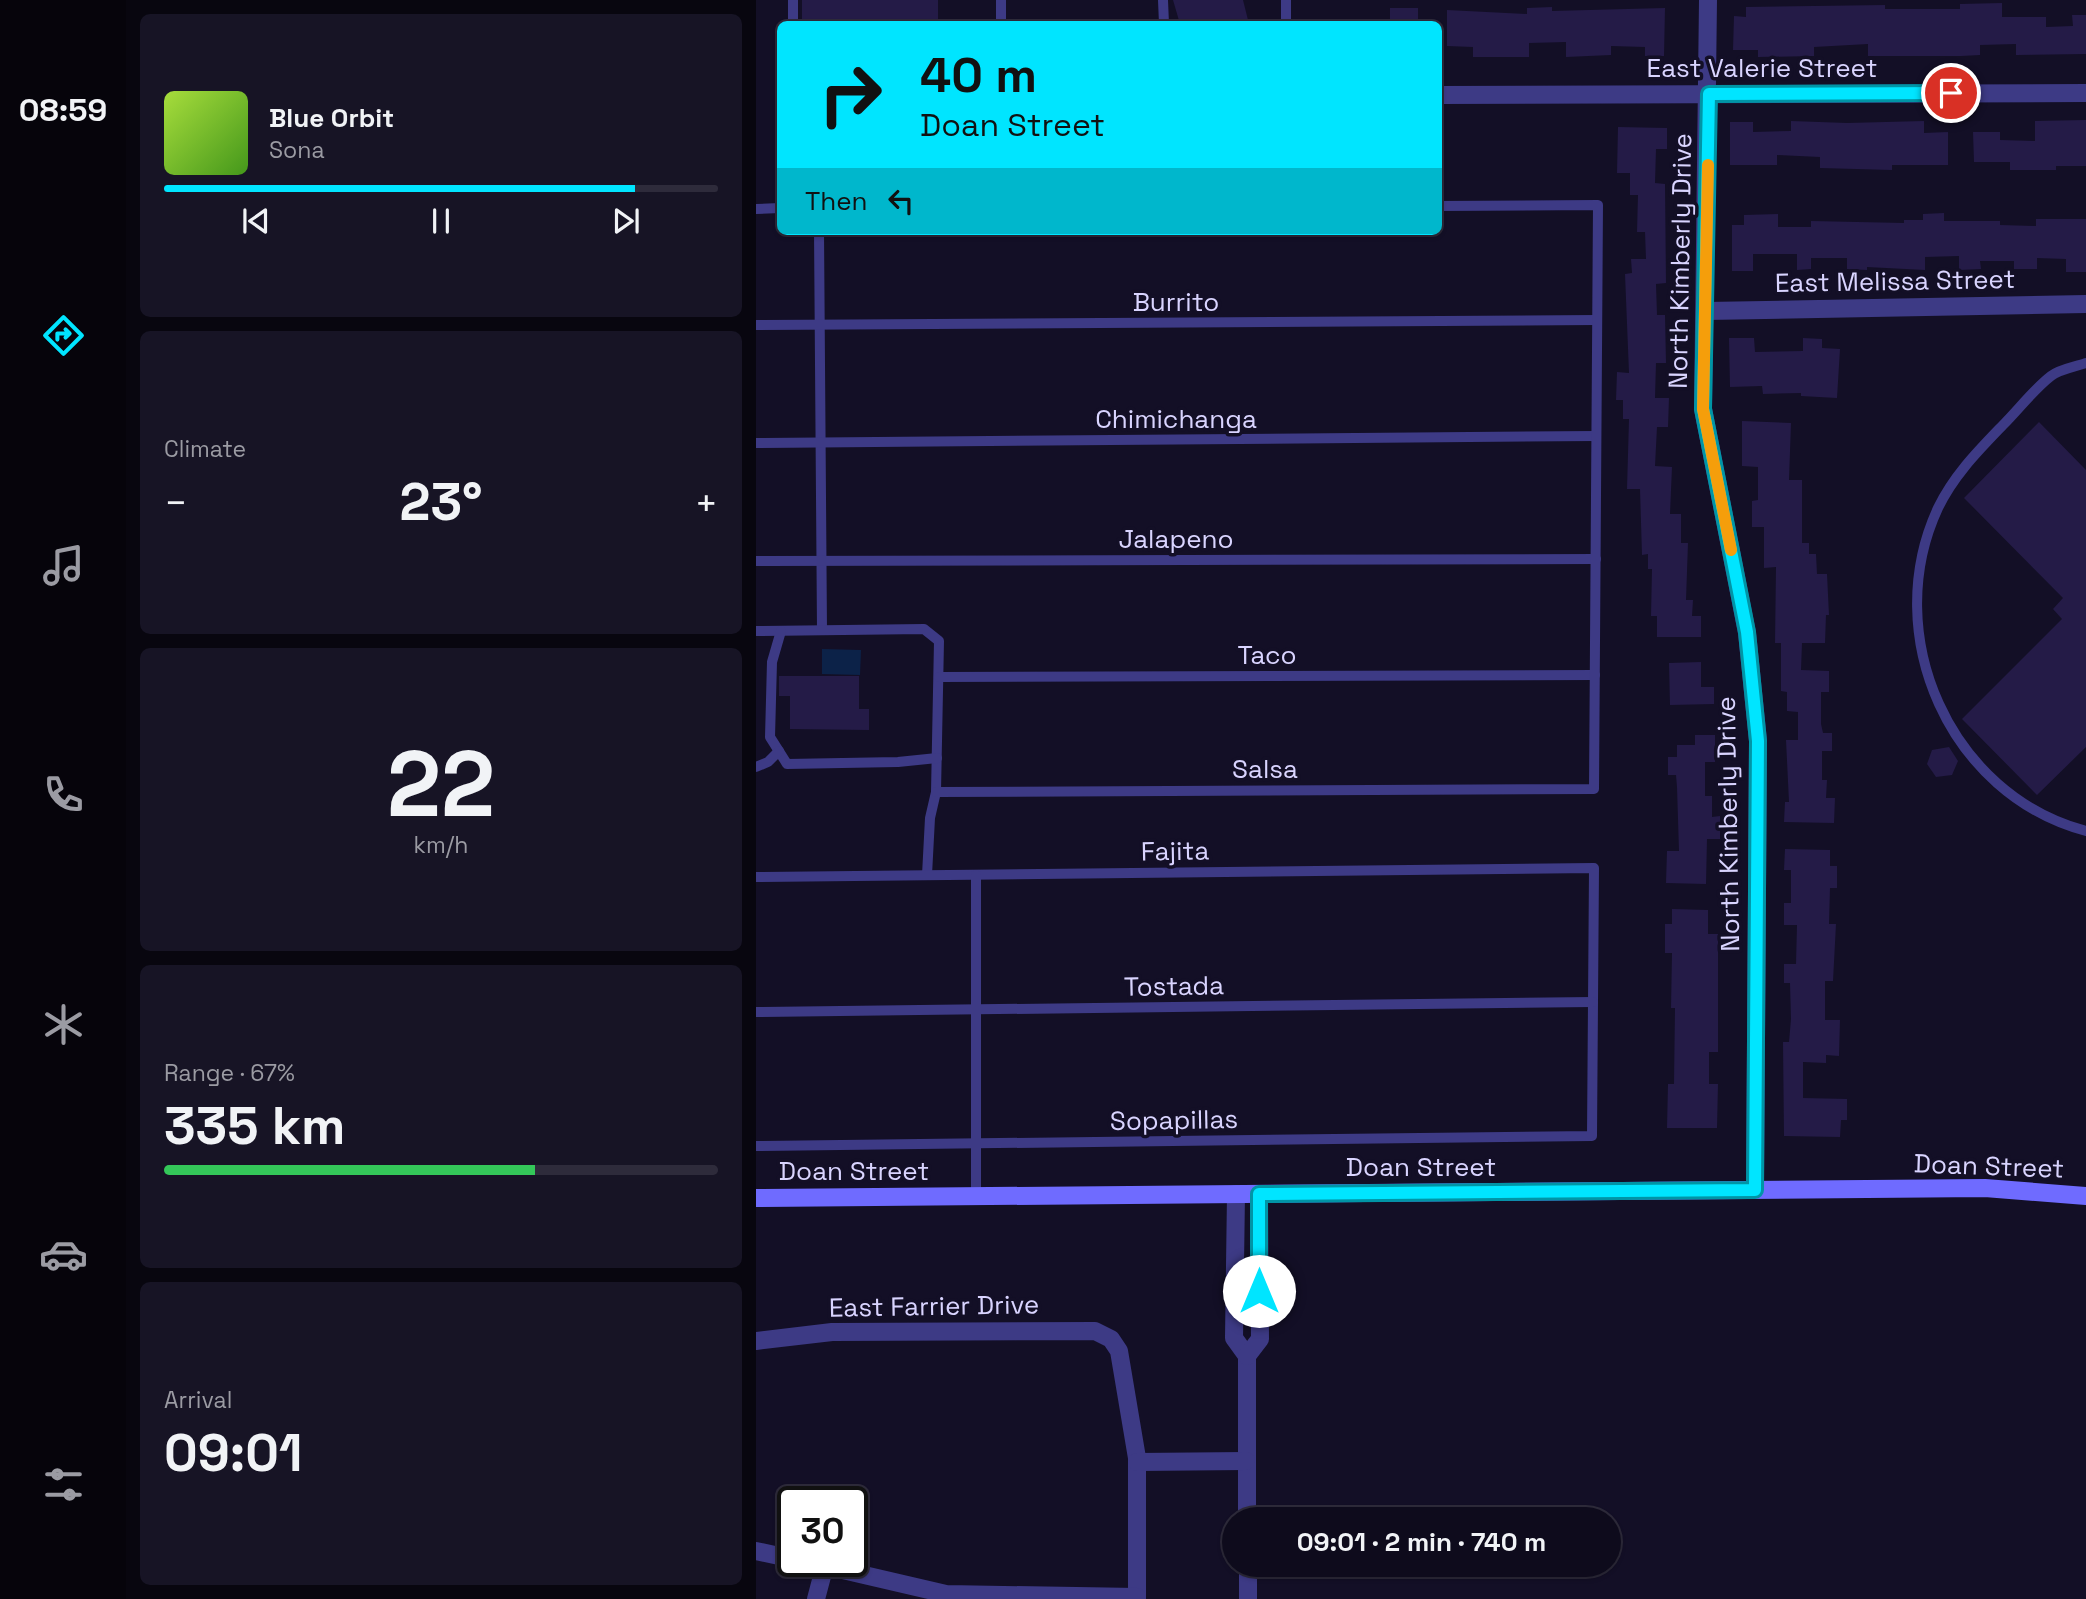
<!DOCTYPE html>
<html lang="en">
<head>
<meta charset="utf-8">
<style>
	:root { --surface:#0e0b1c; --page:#171425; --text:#f1f3f6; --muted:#9b9ba3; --line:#2e2b3b; --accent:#00e5ff }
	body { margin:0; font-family:"Space Grotesk",sans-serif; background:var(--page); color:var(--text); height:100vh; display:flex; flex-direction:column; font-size:26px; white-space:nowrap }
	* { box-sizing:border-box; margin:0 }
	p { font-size:23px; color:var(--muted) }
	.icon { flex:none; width:38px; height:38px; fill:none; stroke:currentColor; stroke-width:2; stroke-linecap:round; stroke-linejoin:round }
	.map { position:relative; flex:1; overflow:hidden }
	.sheet { display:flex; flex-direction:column; gap:14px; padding:14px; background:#08060f; width:630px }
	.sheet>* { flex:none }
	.banner { position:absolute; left:21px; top:21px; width:665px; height:214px; border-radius:10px; box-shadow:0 2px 5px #0004,0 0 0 2px var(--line); background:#00e5ff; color:#111; overflow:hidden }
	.speed { position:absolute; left:21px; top:1486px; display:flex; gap:14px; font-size:35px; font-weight:700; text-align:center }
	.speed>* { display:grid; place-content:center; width:91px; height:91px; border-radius:50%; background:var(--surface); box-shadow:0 2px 5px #0004,0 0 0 2px var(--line); line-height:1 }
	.speed .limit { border:4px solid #111; border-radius:10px; background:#fff; color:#111 }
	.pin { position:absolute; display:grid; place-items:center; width:60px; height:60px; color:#fff; margin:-30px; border:4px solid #fff; border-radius:50%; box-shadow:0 2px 7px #0007 }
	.me { position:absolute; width:77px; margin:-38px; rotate:0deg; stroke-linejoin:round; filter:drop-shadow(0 0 5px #0008) }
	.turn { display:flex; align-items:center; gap:24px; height:147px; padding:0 28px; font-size:32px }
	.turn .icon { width:91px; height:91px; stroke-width:2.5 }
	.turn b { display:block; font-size:49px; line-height:60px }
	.then { display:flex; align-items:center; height:66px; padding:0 28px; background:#0003; gap:14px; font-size:26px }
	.big { font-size:52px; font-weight:700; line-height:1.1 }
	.sheet .tile { flex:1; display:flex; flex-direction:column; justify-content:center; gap:10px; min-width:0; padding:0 24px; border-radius:10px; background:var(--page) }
	.sheet .dial { align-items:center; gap:0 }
	.dial b { font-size:91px; line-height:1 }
	.song { display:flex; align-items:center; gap:21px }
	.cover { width:84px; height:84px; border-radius:10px; background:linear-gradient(135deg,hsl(80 70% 55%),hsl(100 70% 35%)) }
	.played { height:7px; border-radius:4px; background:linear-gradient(90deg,var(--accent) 85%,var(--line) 85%) }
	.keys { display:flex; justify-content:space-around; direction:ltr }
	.heat { display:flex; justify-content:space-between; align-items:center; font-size:38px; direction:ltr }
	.charge { height:10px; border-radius:5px; background:linear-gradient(90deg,#34c759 67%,var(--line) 0) }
	.trip { position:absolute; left:466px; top:1507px; width:399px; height:70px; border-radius:35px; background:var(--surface); box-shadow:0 2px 5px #0004,0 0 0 2px var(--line); font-weight:700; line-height:70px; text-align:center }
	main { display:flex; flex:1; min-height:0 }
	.dock { display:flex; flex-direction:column; width:126px; justify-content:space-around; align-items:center; background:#06040b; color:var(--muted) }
	.dock .icon { width:49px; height:49px }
	.dock .on { color:var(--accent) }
	.dock b { font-size:32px; color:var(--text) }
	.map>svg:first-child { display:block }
	.water { fill:#0c2248 }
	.building { fill:#241b47 }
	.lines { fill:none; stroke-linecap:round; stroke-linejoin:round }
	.lane { stroke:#3d3a85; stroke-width:10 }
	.street { stroke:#3d3a85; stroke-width:18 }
	.secondary { stroke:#6f6bff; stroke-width:18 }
	.route-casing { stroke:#0095a6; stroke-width:18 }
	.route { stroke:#00e5ff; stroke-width:12 }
	.slow { stroke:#f59e0b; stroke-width:12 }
	.labels { text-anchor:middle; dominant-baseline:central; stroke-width:7; stroke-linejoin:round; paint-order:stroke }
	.street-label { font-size:26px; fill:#d9d4ff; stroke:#130f26 }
</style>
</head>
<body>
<main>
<nav class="dock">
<b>08:59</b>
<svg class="icon on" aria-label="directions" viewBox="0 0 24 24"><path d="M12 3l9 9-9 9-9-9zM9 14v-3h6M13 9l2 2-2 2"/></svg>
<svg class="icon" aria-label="music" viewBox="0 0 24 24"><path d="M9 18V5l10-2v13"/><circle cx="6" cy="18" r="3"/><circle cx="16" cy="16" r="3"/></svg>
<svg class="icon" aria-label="phone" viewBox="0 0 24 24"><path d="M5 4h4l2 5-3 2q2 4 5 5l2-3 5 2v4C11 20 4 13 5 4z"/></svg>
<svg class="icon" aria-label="climate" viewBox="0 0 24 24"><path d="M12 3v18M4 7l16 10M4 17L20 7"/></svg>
<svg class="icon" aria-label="car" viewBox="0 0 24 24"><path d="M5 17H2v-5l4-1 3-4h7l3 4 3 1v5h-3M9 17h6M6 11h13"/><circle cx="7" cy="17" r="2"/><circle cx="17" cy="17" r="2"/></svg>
<svg class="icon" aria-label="filters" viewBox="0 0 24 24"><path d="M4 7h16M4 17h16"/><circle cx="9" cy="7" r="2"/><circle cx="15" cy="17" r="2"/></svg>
</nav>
<section class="sheet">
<div class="tile">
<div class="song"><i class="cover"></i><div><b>Blue Orbit</b><p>Sona</p></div></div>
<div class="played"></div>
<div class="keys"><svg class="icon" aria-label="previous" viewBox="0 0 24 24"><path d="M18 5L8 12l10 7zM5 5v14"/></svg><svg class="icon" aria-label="pause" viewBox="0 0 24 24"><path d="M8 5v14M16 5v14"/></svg><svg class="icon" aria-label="next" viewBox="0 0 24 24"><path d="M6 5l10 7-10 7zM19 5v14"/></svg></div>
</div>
<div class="tile"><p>Climate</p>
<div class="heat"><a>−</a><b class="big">23°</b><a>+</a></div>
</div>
<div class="tile dial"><b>22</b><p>km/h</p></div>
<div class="tile"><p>Range · 67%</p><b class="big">335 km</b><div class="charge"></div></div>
<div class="tile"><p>Arrival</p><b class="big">09:01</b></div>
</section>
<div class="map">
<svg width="1330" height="1599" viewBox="0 0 1330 1599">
	<rect width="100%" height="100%" fill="#130f26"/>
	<path class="water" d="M 66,649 L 105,650 L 104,675 L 66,674 Z"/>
	<g class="building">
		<rect x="46" y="0" width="136" height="24"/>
		<path d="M 417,0 L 487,0 L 493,24 L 424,24 Z"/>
		<path d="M 1246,3 L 1246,17 L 1290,17 L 1290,27 L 1317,26 L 1316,15 L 1330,15 L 1330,54 L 1260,55 L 1260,44 L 1224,45 L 1224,55 L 1205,56 L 1112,56 L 1112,44 L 1058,47 L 1058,56 L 1002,57 L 1002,50 L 977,50 L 978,16 L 990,17 L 990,7 L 1129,5 L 1129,9 L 1204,9 L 1204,4 Z"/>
		<path d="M 796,7 L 796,11 L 909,8 L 908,56 L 889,56 L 889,47 L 855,46 L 855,55 L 810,57 L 810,42 L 773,43 L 773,57 L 717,57 L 717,47 L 691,46 L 691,10 L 771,14 L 771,8 Z"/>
		<rect x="634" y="8" width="28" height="16"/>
		<path d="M 1330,120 L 1330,166 L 1300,166 L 1300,170 L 1254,170 L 1254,162 L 1218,162 L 1217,132 L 1244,132 L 1244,140 L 1279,141 L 1279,121 Z"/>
		<path d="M 1035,121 L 1091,123 L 1168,121 L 1168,133 L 1192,132 L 1192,165 L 1136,165 L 1136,170 L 1064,168 L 1064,157 L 1021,155 L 1021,165 L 974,165 L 974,122 L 997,122 L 997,132 L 1035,131 Z"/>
		<path d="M 862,127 L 911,128 L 911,149 L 900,149 L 899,183 L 909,184 L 910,283 L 900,284 L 901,315 L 909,315 L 910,363 L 900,363 L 899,398 L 913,398 L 912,427 L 901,427 L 899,466 L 916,467 L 914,514 L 925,514 L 925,543 L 932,543 L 930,600 L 937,600 L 936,616 L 945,616 L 945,637 L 901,637 L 901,616 L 895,616 L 896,569 L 892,569 L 892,554 L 886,555 L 884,489 L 871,489 L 873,419 L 867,419 L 867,400 L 860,400 L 861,372 L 873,373 L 869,274 L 876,273 L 875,259 L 890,259 L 889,232 L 881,232 L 882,195 L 874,195 L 874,173 L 861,173 Z"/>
		<path d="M 1188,213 L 1188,221 L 1244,221 L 1244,225 L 1280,226 L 1280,219 L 1330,219 L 1330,272 L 1310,272 L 1310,259 L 1281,258 L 1281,269 L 1258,269 L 1258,261 L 1224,261 L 1225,269 L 1203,270 L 1203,256 L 1169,257 L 1169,270 L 1111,267 L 1111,270 L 1091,269 L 1091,258 L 1055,258 L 1055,269 L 1041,270 L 1041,254 L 997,254 L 997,271 L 976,271 L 976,225 L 988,225 L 988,215 L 1022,214 L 1022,227 L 1055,227 L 1055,221 L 1148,223 L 1148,220 L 1167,220 L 1167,214 Z"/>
		<path d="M 973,338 L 998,338 L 999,352 L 1047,351 L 1047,338 L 1066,339 L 1066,348 L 1084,349 L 1081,398 L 1045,396 L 1045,393 L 1007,394 L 1006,386 L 974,387 Z"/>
		<path d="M 986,421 L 1035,423 L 1033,480 L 1046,480 L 1046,543 L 1053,543 L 1053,554 L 1060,554 L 1061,574 L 1071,574 L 1073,615 L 1070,615 L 1069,643 L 1046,643 L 1045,670 L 1073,671 L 1073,692 L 1065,692 L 1065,724 L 1067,733 L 1076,733 L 1076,751 L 1066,751 L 1066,780 L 1071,780 L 1070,798 L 1079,798 L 1078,823 L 1028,822 L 1029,802 L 1033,802 L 1030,740 L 1042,740 L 1042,712 L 1031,711 L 1031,692 L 1025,691 L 1025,643 L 1019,643 L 1020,567 L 1008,568 L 1008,527 L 996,527 L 996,501 L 1002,500 L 1002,467 L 986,466 Z"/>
		<path d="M 1283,422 L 1330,470 L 1330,747 L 1281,795 L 1206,719 L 1306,619 L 1297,609 L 1307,598 L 1208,498 Z"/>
		<path d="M 945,662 L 945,687 L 958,687 L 958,704 L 914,705 L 913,663 Z"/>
		<path d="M 23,676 L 103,676 L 103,709 L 113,709 L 113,730 L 34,729 L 34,696 L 23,696 Z"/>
		<path d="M 939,735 L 959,735 L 959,762 L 949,762 L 949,796 L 956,796 L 956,817 L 964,816 L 964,839 L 951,839 L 950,884 L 910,883 L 911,851 L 923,851 L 921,787 L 920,775 L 912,775 L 912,757 L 921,757 L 921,745 L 939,745 Z"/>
		<path d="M 1193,747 L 1202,761 L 1196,775 L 1180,777 L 1171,764 L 1176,750 Z"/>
		<path d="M 1029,849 L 1074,850 L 1074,866 L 1081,866 L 1081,888 L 1074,888 L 1073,924 L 1080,924 L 1077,981 L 1069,981 L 1069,1020 L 1084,1020 L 1083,1056 L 1070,1055 L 1070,1063 L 1047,1062 L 1047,1098 L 1091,1099 L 1091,1120 L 1085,1120 L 1084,1137 L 1028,1136 L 1027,1042 L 1033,1042 L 1035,1019 L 1034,983 L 1028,983 L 1028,964 L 1040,964 L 1041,925 L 1028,925 L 1028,903 L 1035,903 L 1035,870 L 1028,870 Z"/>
		<path d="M 916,909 L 952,910 L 952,934 L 962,934 L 962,1052 L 953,1052 L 953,1084 L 962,1084 L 961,1128 L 911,1128 L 912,1084 L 918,1084 L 919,1008 L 915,1008 L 916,953 L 909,953 L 909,924 L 916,924 Z"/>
	</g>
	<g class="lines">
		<g class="lane">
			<path d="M 37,0 L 37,24"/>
			<path d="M 407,0 L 408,24"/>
			<path d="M 530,0 L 530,24"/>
			<path d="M 245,24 L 245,0"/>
			<path d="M 0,209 L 24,208"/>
			<path d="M 63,231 L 66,630"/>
			<path d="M 0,325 L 841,320"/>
			<path d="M 1330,363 C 1319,367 1304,369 1295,376 C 1278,389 1263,409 1247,425 C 1222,451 1198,475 1182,508 C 1123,635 1194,795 1330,831"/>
			<path d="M 0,443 L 840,436"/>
			<path d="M 0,561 L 840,559"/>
			<path d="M 0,631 L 168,629 L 183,641 L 180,792 L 174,818 L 171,875"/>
			<path d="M 25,631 L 16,662 L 14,737 L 31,764 L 142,762 L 181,758"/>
			<path d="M 183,677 L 839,675"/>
			<path d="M 0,767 L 12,762 L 23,751"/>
			<path d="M 180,792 L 838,789 L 842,205 L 682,206"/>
			<path d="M 0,877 L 838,868 L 836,1136 L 0,1146"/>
			<path d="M 0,1012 L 837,1002"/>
			<path d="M 220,1196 L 220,875"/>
		</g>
		<g class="street">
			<path d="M 952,0 L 947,409 L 991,633 L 1002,741 L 999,1190"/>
			<path d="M 682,95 L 1330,93"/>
			<path d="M 950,311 L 1330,304"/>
			<path d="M 480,1194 L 478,1338 L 491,1356 L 491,1519"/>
			<path d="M 0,1341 L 76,1332 L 339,1331 L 355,1339 L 363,1351 L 381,1458 L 381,1599"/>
			<path d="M 491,1356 L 504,1339 L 503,1194"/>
			<path d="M 381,1462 L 490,1461"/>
			<path d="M 0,1551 L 37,1559"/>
			<path d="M 48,1561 L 190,1594 L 381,1597"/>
			<path d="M 492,1564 L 492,1599"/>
			<path d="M 60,1599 L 69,1565"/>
		</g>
		<path class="secondary" d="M 0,1198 L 1229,1188 L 1330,1196"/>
	</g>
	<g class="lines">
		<defs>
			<path id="route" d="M 503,1291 L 503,1194 L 999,1190 L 1002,741 L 991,632 L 947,409 L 953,94 L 1195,93"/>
		</defs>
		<use href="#route" class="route-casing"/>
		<use href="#route" class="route"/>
		<path class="slow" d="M 952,165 L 947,409 L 975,550"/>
	</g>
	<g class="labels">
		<g class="street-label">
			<text x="1006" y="68">East Valerie Street</text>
			<text transform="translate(924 261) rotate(-89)">North Kimberly Drive</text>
			<text transform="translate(1139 281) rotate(-1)">East Melissa Street</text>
			<text x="420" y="302">Burrito</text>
			<text x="420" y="419">Chimichanga</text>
			<text x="420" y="539">Jalapeno</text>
			<text x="511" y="655">Taco</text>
			<text x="509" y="769">Salsa</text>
			<text transform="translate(972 824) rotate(-91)">North Kimberly Drive</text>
			<text transform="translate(419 851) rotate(-1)">Fajita</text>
			<text transform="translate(418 986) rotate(-1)">Tostada</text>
			<text transform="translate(418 1120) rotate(-1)">Sopapillas</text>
			<text transform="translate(1233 1166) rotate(2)">Doan Street</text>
			<text x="665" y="1167">Doan Street</text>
			<text x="98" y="1171">Doan Street</text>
			<text transform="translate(178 1306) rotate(-1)">East Farrier Drive</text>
		</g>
	</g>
</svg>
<div class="speed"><div class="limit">30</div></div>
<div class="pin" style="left:1195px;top:93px;background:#d93025"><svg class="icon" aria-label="arrive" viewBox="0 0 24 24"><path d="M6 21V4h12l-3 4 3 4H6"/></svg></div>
<svg class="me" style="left:503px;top:1291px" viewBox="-20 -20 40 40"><circle r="19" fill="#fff"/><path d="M0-13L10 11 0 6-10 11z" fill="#00e5ff"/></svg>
<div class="trip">09:01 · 2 min · 740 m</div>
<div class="banner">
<div class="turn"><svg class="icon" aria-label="right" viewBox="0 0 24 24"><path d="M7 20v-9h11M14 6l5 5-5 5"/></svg><div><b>40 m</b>Doan Street</div></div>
<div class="then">Then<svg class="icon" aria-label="left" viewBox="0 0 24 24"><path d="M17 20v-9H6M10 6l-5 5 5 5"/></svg></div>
</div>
</div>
</main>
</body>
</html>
